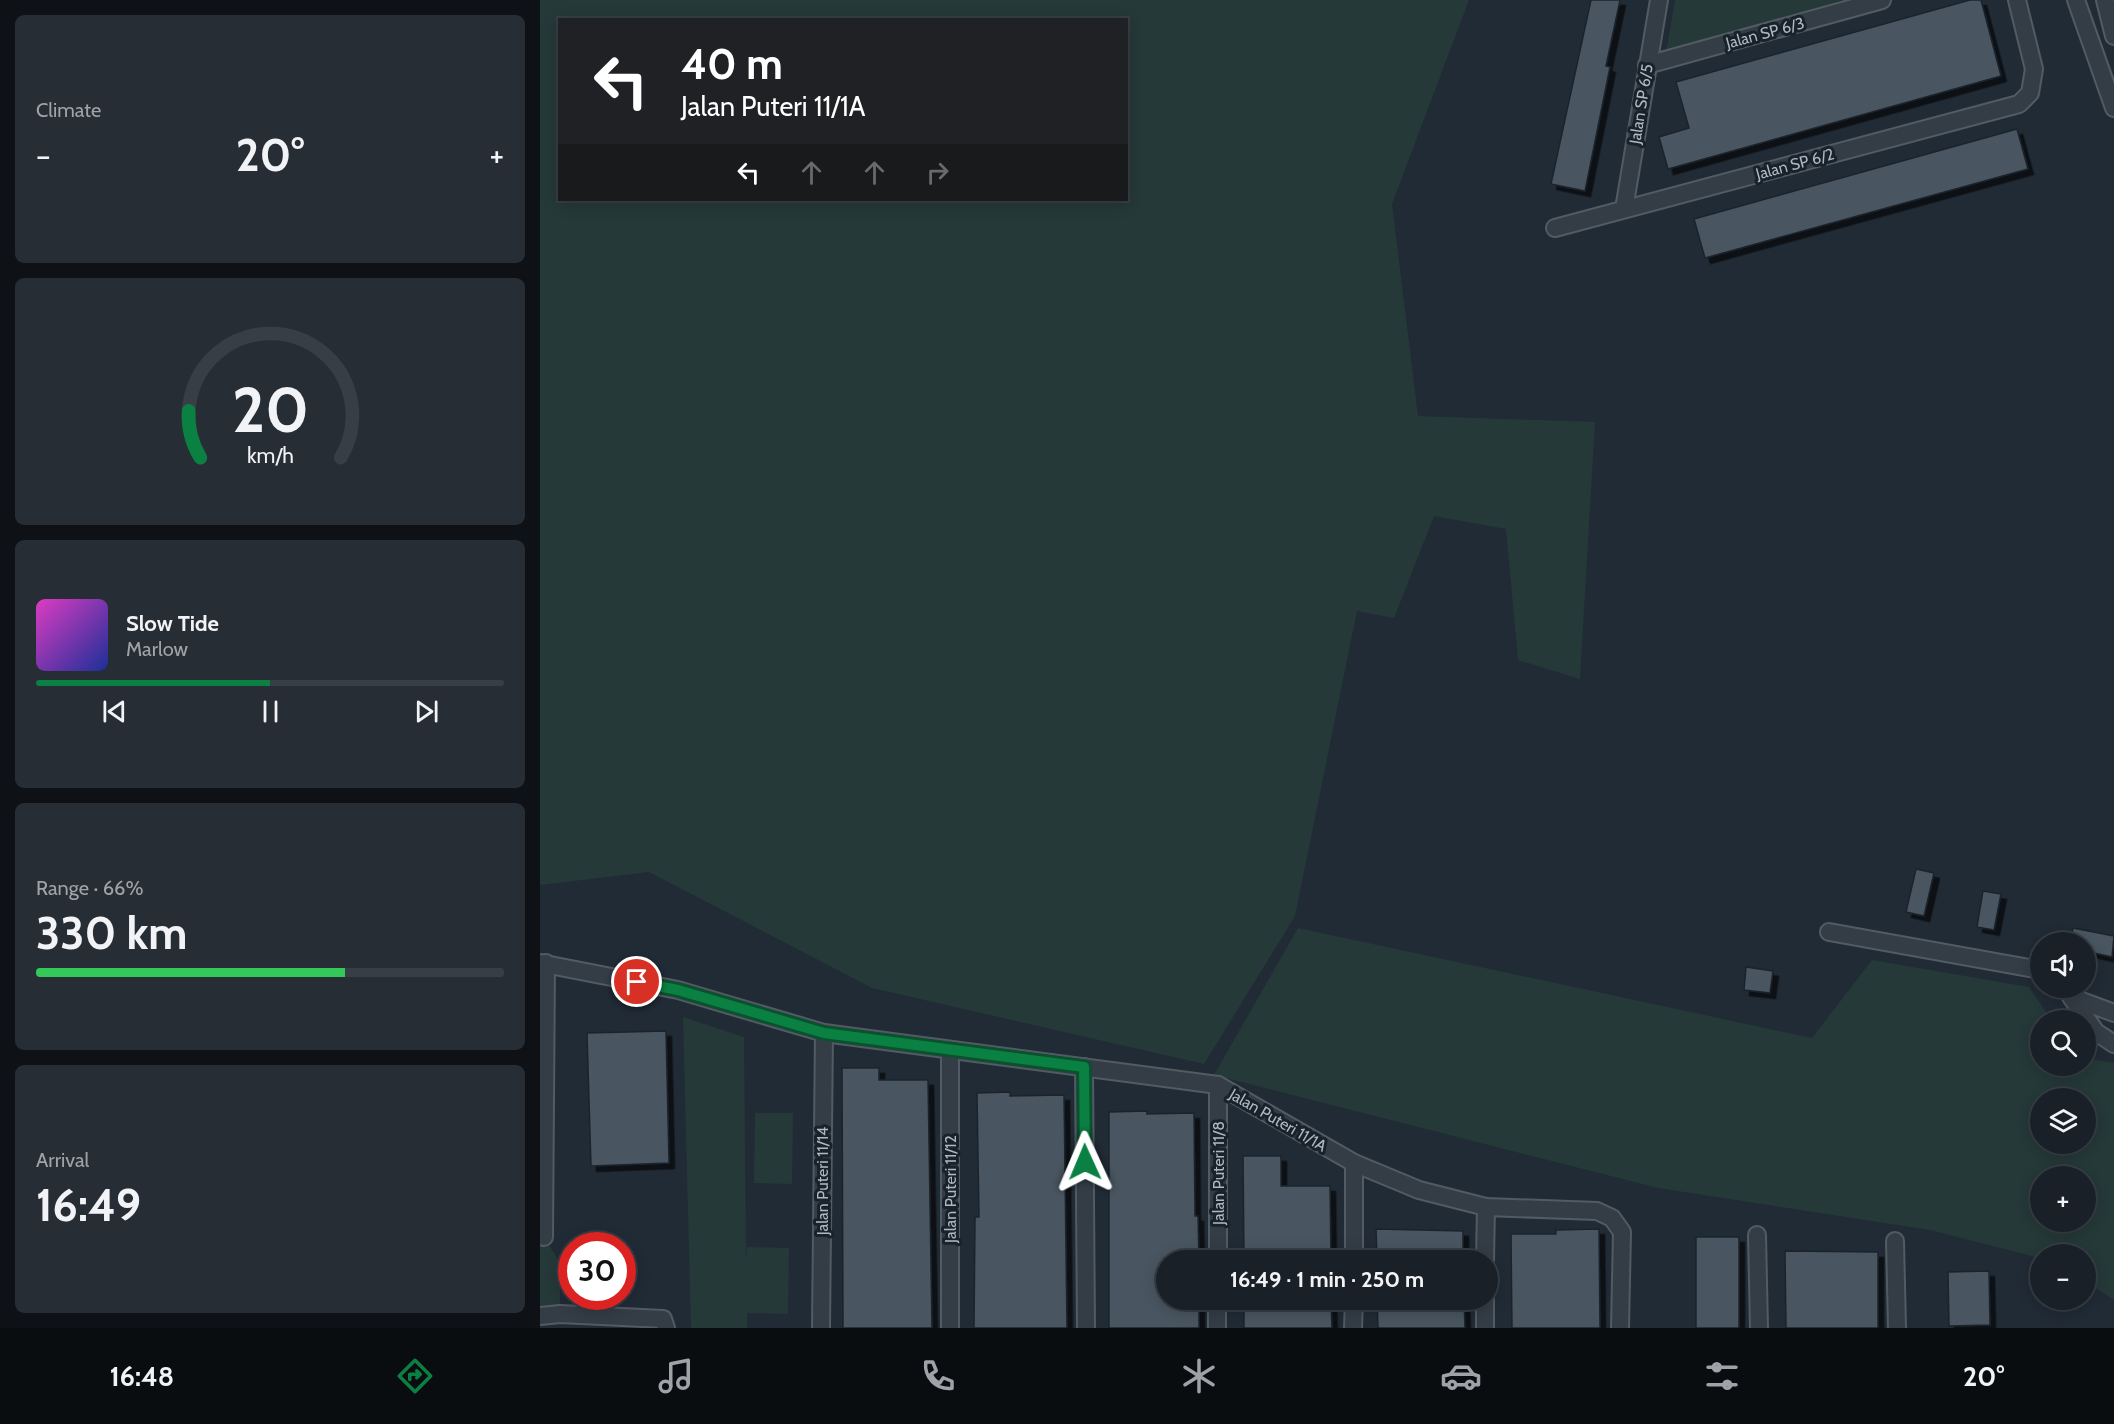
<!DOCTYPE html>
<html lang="en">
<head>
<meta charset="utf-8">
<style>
	:root { --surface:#192028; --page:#262d34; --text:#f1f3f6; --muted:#9fa3a8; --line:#373e45; --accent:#0b8043 }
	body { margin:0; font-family:Cabin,sans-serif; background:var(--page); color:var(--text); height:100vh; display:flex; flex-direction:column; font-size:22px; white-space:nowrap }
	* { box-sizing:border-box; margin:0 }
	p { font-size:20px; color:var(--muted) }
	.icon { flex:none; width:33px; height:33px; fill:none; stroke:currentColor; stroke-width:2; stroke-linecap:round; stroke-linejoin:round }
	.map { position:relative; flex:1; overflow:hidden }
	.drawer { display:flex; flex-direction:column; gap:15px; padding:15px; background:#0e1216; width:540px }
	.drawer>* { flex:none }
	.top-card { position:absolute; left:18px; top:18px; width:570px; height:183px; border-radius:0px; box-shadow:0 3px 15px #0003,0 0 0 2px var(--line); background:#202124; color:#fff; overflow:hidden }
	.fabs { position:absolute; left:1490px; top:932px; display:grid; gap:12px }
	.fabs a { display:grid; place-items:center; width:66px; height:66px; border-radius:50%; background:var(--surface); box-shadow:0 3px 15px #0003,0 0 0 2px var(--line); font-size:30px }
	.speed { position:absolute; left:18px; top:1232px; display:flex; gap:12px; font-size:30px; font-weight:700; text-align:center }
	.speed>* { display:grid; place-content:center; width:78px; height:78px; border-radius:50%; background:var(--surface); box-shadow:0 3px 15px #0003,0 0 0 2px var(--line); line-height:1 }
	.speed .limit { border:9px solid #d22; background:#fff; color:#111 }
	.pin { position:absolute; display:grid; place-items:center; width:51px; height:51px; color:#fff; margin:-26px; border:3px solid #fff; border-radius:50%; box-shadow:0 2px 6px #0007 }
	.me { position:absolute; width:66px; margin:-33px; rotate:359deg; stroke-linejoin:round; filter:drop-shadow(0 0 4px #0008) }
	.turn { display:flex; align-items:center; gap:21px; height:126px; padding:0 24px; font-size:27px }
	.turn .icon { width:78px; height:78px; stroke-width:2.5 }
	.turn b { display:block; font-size:42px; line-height:51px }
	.lanes { display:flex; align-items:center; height:57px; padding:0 24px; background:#0003; justify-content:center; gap:30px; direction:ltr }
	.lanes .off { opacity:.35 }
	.big { font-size:45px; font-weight:700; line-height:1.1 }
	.drawer .card { flex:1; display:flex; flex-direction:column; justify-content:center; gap:9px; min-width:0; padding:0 21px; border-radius:9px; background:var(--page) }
	.drawer .dial { align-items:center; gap:0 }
	.dial svg { height:156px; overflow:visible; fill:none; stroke:var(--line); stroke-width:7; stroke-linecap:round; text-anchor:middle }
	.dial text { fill:var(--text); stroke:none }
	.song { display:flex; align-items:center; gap:18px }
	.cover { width:72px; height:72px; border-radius:9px; background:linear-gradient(135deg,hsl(310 70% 55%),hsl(230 70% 35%)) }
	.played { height:6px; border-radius:3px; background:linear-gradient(90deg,var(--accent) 50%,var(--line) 50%) }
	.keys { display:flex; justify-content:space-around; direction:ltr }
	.heat { display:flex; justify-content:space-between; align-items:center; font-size:33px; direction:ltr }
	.charge { height:9px; border-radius:4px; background:linear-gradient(90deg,#34c759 66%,var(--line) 0) }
	.trip { position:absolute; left:616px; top:1250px; width:342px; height:60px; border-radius:30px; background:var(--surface); box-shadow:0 3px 15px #0003,0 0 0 2px var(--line); font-weight:700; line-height:60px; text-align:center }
	.menu { display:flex; height:96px; justify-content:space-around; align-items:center; background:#0a0d10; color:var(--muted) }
	.menu .icon { width:42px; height:42px }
	.menu .on { color:var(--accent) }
	.menu b { font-size:27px; color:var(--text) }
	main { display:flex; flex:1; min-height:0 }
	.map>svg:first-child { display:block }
	.green { fill:#253938; fill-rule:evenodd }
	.building { fill:#495561; stroke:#1b242c; stroke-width:1.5; filter:url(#shadow) }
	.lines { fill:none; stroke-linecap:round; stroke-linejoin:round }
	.minor-casing { stroke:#515b63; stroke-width:20 }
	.minor { stroke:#343d46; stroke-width:16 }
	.route-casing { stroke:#07532c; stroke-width:15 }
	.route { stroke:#0b8043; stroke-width:10 }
	.labels { text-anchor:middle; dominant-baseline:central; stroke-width:6; stroke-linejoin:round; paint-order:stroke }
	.street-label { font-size:16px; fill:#aeb8c2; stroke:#19222a }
</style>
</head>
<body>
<main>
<section class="drawer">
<div class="card"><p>Climate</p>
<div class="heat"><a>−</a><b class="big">20°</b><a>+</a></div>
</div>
<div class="card dial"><svg viewBox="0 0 100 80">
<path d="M14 69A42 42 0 1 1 86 69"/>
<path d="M14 69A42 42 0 0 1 8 45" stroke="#0b8043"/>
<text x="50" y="56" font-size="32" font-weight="700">20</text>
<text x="50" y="72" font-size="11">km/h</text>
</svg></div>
<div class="card">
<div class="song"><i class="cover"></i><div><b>Slow Tide</b><p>Marlow</p></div></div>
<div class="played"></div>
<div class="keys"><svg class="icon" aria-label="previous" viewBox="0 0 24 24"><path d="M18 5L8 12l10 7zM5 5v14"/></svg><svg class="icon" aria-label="pause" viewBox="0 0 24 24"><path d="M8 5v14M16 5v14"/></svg><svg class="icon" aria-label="next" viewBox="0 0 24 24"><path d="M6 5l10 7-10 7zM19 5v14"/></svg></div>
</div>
<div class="card"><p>Range · 66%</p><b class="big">330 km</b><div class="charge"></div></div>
<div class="card"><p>Arrival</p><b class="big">16:49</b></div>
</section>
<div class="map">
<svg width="1574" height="1328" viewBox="0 0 1574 1328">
	<defs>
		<filter id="shadow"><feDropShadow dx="5.5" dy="5.5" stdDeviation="0" flood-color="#0009"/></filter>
	</defs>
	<rect width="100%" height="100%" fill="#212b35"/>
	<g class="green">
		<path d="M 0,0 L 929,0 L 852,204 L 878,416 L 1055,422 L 1040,679 L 978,660 L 966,529 L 894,516 L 854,618 L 817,611 L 755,916 L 664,1064 L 332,988 L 109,872 L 0,885 ZM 20,20 L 586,20 L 586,200 L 20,200 Z"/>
		<path d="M 1135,0 L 1302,0 L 1125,59 Z"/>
		<path d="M 758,928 L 1272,1038 L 1332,960 L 1489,987 L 1511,1020 L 1500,1020 L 1500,1065 L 1545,1065 L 1545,1058 L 1574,1063 L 1574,1300 L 1545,1281 L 1545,1254 L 1500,1254 L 1500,1258 L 1390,1230 L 1118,1188 L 674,1075 ZM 1500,1098 L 1545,1098 L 1545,1143 L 1500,1143 ZM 1500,1176 L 1545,1176 L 1545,1221 L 1500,1221 Z"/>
		<path d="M 143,1017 L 204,1037 L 206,1259 L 207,1247 L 249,1248 L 248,1314 L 207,1313 L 207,1328 L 151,1328 Z"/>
		<path d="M 215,1113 L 253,1113 L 252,1184 L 214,1183 Z"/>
		<path d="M 0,1237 L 4,1237 L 20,1263 L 20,1314 L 0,1316 Z"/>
	</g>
	<g class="building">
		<path d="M 1051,0 L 1080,0 L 1066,66 L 1070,67 L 1045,191 L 1011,184 Z"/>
		<path d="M 1430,0 L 1441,0 L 1461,76 L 1128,169 L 1119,137 L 1149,128 L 1136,82 Z"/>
		<path d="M 1477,129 L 1488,169 L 1165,258 L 1154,219 Z"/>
		<path d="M 1376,869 L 1394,873 L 1384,916 L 1366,912 Z"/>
		<path d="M 1443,891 L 1461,894 L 1454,930 L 1437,927 Z"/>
		<path d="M 1533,928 L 1574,936 L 1572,957 L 1545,951 L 1545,942 L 1530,942 Z"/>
		<path d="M 1206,967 L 1233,971 L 1230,993 L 1204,990 Z"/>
		<path d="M 126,1031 L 129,1163 L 51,1166 L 47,1033 Z"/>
		<path d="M 302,1068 L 339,1068 L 339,1080 L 388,1080 L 392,1328 L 303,1328 Z"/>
		<path d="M 470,1092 L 470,1096 L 524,1095 L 527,1328 L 434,1328 L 435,1217 L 439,1217 L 437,1093 Z"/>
		<path d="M 607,1111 L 607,1114 L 654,1113 L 655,1216 L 658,1216 L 659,1260 L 627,1260 L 627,1299 L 659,1299 L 659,1328 L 569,1328 L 569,1112 Z"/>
		<path d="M 703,1156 L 741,1156 L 741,1186 L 790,1186 L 791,1260 L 704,1260 Z"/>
		<path d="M 836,1229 L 923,1231 L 923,1260 L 837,1260 Z"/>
		<path d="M 1059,1229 L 1060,1328 L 972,1328 L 971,1234 L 1016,1234 L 1016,1230 Z"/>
		<rect x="1156" y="1237" width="43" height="91"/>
		<path d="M 1245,1251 L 1338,1252 L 1338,1328 L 1246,1328 Z"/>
		<path d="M 1449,1271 L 1450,1325 L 1409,1326 L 1408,1272 Z"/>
		<path d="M 704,1299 L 791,1299 L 792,1328 L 704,1328 Z"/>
		<path d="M 837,1299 L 924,1299 L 925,1328 L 838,1328 Z"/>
	</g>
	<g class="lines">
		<defs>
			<g id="minor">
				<path d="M 1536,0 L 1574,108"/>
				<path d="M 1565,0 L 1574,36"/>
				<path d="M 1107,65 L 1342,0"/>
				<path d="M 1084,209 L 1119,0"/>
				<path d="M 1015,228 L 1479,104 L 1490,93 L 1494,69 L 1477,0"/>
				<path d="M 1289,932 L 1500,970"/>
				<path d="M 0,963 L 138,990 L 284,1033 L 678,1085 L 814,1163 L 879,1190 L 946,1207 L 1057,1211 L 1072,1218 L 1082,1232 L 1080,1328"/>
				<path d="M 1574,1013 L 1531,997 L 1556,1032 L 1574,1044"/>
				<path d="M 410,1051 L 410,1328"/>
				<path d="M 544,1067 L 546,1328"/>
				<path d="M 1217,1235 L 1219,1328"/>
				<path d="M 4,1237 L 6,963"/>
				<path d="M 1355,1241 L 1357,1328"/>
				<path d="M 678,1260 L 678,1085"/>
				<path d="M 814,1260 L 814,1163"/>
				<path d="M 945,1260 L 946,1207"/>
				<path d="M 0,1316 L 20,1314 L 123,1319 L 126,1328"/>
				<path d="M 281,1328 L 284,1033"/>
				<path d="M 677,1328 L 677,1299"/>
				<path d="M 813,1328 L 814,1299"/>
				<path d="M 945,1328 L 945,1299"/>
			</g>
		</defs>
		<use href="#minor" class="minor-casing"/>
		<use href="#minor" class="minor"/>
	</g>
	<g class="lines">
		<defs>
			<path id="route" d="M 97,982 L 138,990 L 284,1033 L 544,1067 L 545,1162"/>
		</defs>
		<use href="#route" class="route-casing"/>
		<use href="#route" class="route"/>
	</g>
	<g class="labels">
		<g class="street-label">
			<text transform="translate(1225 33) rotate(-15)">Jalan SP 6/3</text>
			<text transform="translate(1101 104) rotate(-81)">Jalan SP 6/5</text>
			<text transform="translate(1255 164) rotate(-15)">Jalan SP 6/2</text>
			<text transform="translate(738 1120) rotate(30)">Jalan Puteri 11/1A</text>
			<text transform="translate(678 1173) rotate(-90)">Jalan Puteri 11/8</text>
			<text transform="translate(282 1181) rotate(-90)">Jalan Puteri 11/14</text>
			<text transform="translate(410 1189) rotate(-90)">Jalan Puteri 11/12</text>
		</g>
	</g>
</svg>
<div class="fabs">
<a><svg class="icon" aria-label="sound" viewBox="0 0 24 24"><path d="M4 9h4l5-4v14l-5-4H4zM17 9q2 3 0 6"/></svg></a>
<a><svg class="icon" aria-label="search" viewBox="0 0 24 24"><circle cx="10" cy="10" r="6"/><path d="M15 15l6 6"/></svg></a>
<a><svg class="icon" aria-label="layers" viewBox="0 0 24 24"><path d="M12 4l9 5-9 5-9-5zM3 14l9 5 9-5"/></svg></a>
<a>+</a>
<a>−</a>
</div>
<div class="speed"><div class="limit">30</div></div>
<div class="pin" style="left:97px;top:982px;background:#d93025"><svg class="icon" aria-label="arrive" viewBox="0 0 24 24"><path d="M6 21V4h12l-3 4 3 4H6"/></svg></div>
<svg class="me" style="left:545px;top:1162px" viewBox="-20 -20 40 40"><path d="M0-17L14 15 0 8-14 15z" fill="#0b8043" stroke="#fff" stroke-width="4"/></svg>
<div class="trip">16:49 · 1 min · 250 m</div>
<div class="top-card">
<div class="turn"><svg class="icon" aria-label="left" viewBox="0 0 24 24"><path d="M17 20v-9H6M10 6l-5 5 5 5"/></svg><div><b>40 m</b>Jalan Puteri 11/1A</div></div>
<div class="lanes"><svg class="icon" aria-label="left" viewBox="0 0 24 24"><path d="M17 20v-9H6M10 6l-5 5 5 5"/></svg><svg class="icon off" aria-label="ahead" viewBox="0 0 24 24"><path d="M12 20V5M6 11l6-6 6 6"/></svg><svg class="icon off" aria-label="ahead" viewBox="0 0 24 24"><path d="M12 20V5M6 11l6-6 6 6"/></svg><svg class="icon off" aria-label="right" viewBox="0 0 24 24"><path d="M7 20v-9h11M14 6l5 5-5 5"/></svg></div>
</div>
</div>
</main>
<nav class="menu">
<b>16:48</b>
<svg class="icon on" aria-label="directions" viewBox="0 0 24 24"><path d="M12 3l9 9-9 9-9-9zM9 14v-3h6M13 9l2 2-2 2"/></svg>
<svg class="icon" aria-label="music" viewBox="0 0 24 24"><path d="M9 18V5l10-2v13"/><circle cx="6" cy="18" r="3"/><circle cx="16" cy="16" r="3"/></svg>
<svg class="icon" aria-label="phone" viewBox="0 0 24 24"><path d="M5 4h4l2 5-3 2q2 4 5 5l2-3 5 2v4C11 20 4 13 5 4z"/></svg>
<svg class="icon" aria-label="climate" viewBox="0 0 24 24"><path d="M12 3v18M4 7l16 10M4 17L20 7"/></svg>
<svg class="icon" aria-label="car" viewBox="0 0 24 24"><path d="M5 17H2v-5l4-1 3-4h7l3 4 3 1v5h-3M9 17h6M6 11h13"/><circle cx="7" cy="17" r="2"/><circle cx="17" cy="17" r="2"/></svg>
<svg class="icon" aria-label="filters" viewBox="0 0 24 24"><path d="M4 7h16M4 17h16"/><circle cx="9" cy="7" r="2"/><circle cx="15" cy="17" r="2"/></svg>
<b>20°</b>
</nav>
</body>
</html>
